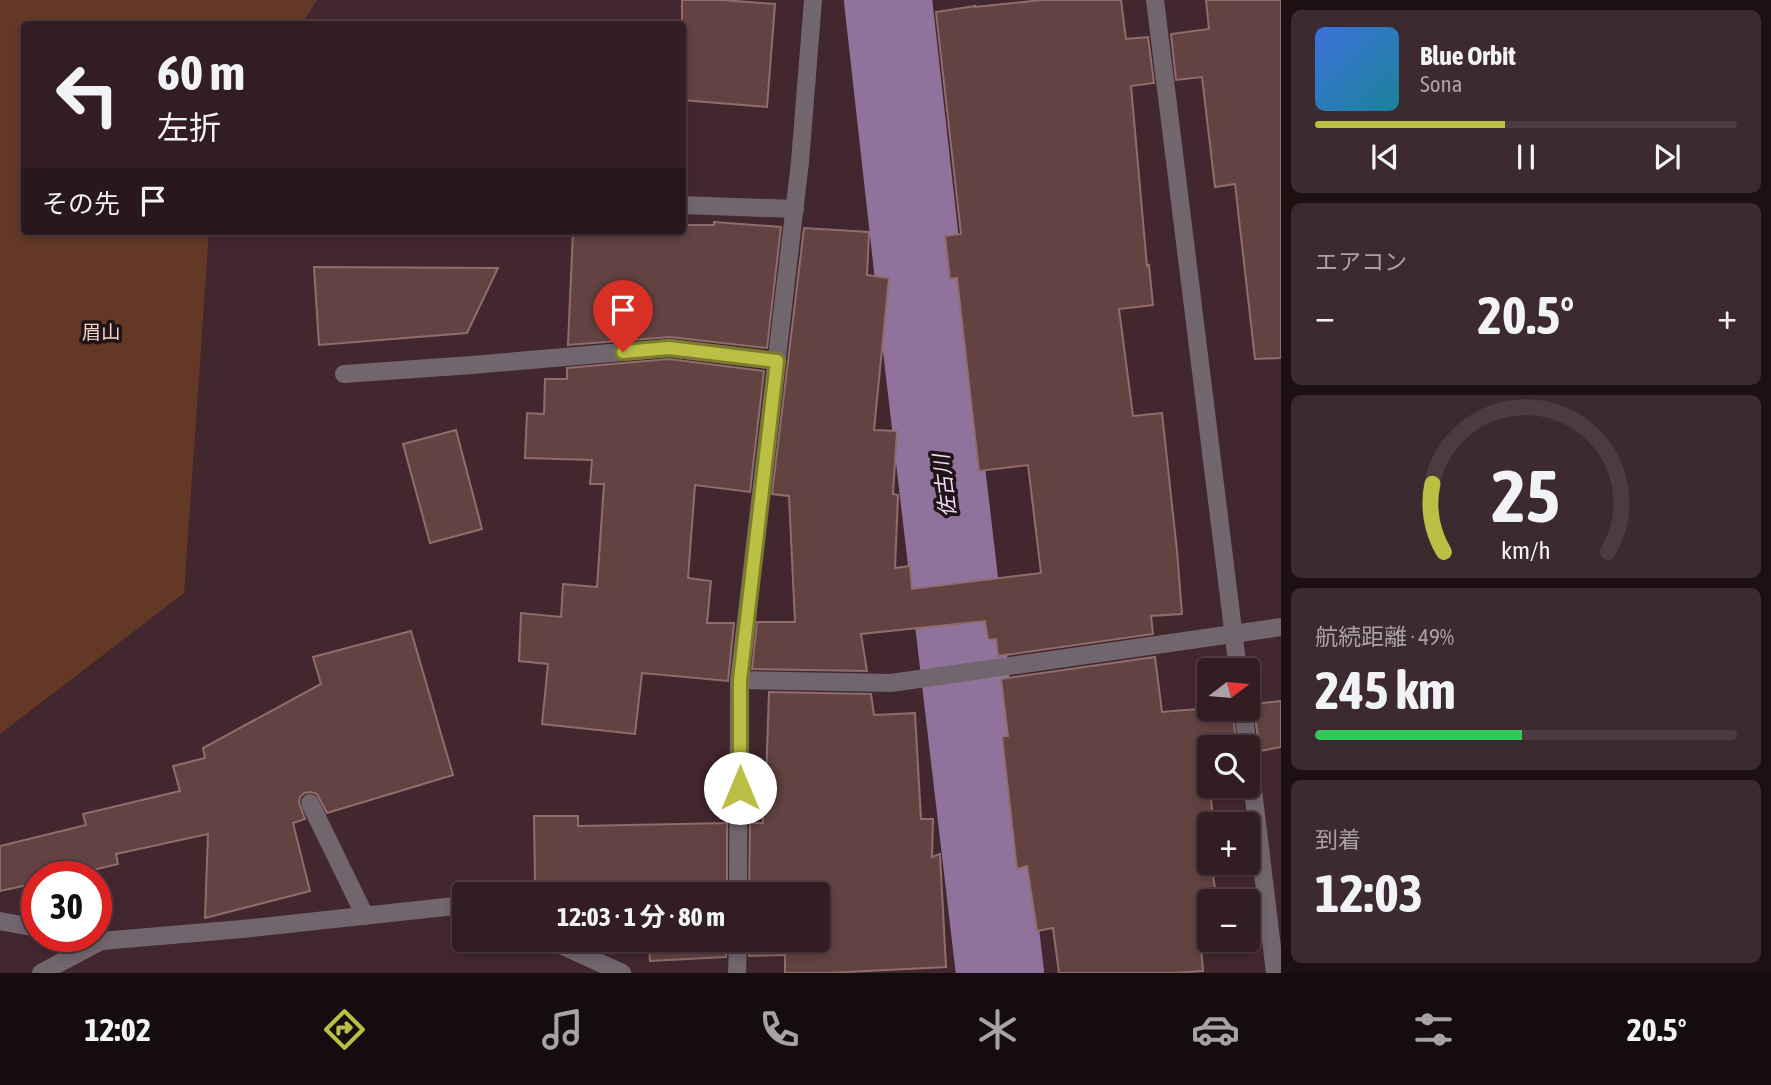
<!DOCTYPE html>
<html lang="ja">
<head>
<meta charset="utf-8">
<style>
	:root { --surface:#321d23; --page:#3d2a30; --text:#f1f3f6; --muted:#a8a2a6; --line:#4d3b41; --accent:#bbc044 }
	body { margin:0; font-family:"Asap Condensed","Noto Sans JP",sans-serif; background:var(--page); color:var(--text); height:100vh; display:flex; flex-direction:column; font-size:26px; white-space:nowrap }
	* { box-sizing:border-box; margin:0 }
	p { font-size:23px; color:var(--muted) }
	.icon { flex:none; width:38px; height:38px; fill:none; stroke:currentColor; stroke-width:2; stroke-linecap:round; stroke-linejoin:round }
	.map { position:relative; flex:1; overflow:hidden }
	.sheet { display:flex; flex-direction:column; gap:10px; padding:10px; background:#1c1013; width:490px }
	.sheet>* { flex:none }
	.banner { position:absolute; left:21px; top:21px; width:665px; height:214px; border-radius:7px; box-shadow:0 4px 10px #0003,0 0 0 2px var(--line); background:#321d23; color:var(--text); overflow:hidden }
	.needle { width:46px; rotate:74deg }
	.fabs { position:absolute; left:1197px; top:658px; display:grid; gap:14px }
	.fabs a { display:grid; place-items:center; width:63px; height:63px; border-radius:7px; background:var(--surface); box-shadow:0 4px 10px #0003,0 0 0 2px var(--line); font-size:35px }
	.speed { position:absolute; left:21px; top:861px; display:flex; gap:14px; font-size:35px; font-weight:700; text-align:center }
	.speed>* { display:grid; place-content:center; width:91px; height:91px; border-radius:50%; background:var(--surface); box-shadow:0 4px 10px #0003,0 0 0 2px var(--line); line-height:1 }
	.speed .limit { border:10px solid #d22; background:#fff; color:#111 }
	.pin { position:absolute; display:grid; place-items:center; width:60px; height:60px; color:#fff; margin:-72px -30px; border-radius:50% 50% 50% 0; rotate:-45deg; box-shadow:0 0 7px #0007 }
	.pin .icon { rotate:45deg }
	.me { position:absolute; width:77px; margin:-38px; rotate:0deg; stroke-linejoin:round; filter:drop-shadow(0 0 5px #0008) }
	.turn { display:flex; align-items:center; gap:24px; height:147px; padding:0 21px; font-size:32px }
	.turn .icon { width:91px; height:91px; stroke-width:2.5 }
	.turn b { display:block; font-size:49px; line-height:60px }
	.then { display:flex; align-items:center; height:66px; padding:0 21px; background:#0003; gap:14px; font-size:26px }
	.big { font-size:52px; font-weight:700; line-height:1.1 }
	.sheet .tile { flex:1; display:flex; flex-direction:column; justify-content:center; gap:10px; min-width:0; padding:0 24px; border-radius:10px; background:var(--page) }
	.sheet .dial { align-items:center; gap:0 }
	.dial svg { height:182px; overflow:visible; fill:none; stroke:var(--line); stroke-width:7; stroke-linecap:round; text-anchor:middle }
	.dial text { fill:var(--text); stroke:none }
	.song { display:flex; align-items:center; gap:21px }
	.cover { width:84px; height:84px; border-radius:10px; background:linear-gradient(135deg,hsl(220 70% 55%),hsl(190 70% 35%)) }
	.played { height:7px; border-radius:4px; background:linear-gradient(90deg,var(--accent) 45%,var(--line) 45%) }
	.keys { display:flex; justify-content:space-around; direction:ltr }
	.heat { display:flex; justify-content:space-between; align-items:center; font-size:38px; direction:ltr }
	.charge { height:10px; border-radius:5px; background:linear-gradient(90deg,#34c759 49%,var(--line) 0) }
	.trip { position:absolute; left:452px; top:882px; width:378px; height:70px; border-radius:7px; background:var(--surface); box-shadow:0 4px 10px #0003,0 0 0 2px var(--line); font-weight:700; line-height:70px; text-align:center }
	.dock { display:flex; height:112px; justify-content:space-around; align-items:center; background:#140c0e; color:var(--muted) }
	.dock .icon { width:49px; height:49px }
	.dock .selected { color:var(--accent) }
	.dock b { font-size:32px; color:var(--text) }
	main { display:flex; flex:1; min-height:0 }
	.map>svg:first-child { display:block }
	.green { fill:#633926 }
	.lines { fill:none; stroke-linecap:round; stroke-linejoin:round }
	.river { stroke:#90739c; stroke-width:88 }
	.building { fill:#624341; stroke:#8f6d6b; stroke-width:2 }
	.minor { stroke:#72666e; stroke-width:18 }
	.route-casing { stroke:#7a7d2c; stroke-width:18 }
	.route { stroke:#bbc044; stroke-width:12 }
	.labels { text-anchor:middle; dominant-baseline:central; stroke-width:7; stroke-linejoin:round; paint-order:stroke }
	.park-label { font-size:19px; fill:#f4d5c7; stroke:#211418 }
	.water-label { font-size:21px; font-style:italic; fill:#efdcf6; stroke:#211418 }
</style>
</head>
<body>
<main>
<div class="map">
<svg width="1281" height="973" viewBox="0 0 1281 973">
	<rect width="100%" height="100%" fill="#43272f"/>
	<path class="green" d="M 0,0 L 317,0 L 302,24 L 24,24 L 24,231 L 209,231 L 184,593 L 0,734 Z"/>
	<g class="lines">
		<path class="river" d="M 888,0 L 925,332 L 1000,973"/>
	</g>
	<g class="building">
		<path d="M 682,0 L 722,0 L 775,4 L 767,107 L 682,100 Z"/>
		<path d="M 1042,0 L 1121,0 L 1126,39 L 1148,37 L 1154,83 L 1131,86 L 1147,266 L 1149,265 L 1153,305 L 1119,309 L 1133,416 L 1162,413 L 1177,551 L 1182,614 L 1151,616 L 1153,634 L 998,656 L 996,639 L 988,640 L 985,621 L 861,634 L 867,671 L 752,669 L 757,622 L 795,622 L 789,496 L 772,494 L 804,228 L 869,232 L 867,275 L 889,278 L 874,430 L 897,431 L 893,494 L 898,495 L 895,568 L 910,566 L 912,589 L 1041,573 L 1028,465 L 979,471 L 957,278 L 950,279 L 945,236 L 961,234 L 936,12 L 975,6 L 975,7 Z"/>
		<path d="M 1206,0 L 1281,0 L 1281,358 L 1255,359 L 1235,184 L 1215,187 L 1202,77 L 1176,80 L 1171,34 L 1209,29 Z"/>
		<path d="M 714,222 L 781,227 L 767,348 L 670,337 L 568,345 L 573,231 L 682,231 L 682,225 L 714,225 Z"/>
		<path d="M 314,267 L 498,268 L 467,333 L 319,345 Z"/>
		<path d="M 669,359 L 764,371 L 750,492 L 695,485 L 688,578 L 711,581 L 707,623 L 734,623 L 728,681 L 642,673 L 635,734 L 542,724 L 548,664 L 519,661 L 521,613 L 561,617 L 563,584 L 597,587 L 604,484 L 590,484 L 592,460 L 525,458 L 527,413 L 544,414 L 545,379 L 567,379 L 567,368 Z"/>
		<path d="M 456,430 L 482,529 L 430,543 L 403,444 Z"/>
		<path d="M 411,631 L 453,775 L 327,813 L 317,794 L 311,792 L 304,793 L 300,797 L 299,803 L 305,819 L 293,823 L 310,891 L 205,918 L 208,834 L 116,854 L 118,864 L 63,877 L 37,877 L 37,883 L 0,891 L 0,846 L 86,825 L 83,814 L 180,791 L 173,766 L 205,758 L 203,748 L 321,684 L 313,657 Z"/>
		<path d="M 1155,657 L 1162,712 L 1209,708 L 1232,709 L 1237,747 L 1209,747 L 1209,759 L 1208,759 L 1213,824 L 1205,824 L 1209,863 L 1211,863 L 1217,901 L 1197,901 L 1203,971 L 1172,973 L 1059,973 L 1053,928 L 1037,931 L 1027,866 L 1017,869 L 1002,736 L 1008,736 L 1001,679 Z"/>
		<path d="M 769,692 L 871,694 L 874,715 L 915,713 L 921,819 L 933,819 L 932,857 L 940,854 L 946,967 L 828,973 L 785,973 L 785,955 L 749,956 L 749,940 L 817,940 L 817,894 L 749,894 L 750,823 L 763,823 L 761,780 L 766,780 Z"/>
		<path d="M 1281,701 L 1281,747 L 1260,751 L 1253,704 Z"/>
		<path d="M 534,816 L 578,816 L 578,826 L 727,823 L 727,894 L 573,894 L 573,882 L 535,882 Z"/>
		<path d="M 605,940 L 727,940 L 726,957 L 650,961 L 649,947 L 605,947 Z"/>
	</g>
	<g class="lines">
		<g class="minor">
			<path d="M 1155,0 L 1238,670"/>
			<path d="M 682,205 L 795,209"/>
			<path d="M 344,374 L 472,365 L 669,348 L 777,361"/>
			<path d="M 739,680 L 891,683 L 1281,627"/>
			<path d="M 1243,709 L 1248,747"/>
			<path d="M 1248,748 L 1275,973"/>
			<path d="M 310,803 L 365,916"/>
			<path d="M 738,894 L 739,680 L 800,162 L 813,0"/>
			<path d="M 0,921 L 37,928"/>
			<path d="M 78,936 L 101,941 L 242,929 L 464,905"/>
			<path d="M 550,940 L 622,973"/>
			<path d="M 41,973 L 101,941"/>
			<path d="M 737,973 L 738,940"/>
		</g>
	</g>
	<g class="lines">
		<defs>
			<path id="route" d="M 623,352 L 669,348 L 777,361 L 740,680 L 740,788"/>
		</defs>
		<use href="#route" class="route-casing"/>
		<use href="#route" class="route"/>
	</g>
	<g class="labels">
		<g class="park-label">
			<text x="101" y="332">眉山</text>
		</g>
		<g class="water-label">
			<text transform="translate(944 486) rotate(-97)">佐古川</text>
		</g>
	</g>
</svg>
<div class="fabs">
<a><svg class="needle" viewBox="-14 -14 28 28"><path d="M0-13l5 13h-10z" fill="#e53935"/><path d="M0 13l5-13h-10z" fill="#a8a2a6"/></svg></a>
<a><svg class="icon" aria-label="search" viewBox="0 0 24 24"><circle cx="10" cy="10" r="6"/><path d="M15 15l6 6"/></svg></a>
<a>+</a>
<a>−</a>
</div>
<div class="speed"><div class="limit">30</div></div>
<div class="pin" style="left:623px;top:352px;background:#d93025"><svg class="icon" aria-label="arrive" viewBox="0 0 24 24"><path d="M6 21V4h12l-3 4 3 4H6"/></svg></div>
<svg class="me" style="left:740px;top:788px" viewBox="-20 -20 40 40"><circle r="19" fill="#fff"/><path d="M0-13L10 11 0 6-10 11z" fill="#bbc044"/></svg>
<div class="trip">12:03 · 1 分 · 80 m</div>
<div class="banner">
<div class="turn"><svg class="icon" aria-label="left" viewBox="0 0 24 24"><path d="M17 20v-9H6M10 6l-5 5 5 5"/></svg><div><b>60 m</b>左折</div></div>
<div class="then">その先<svg class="icon" aria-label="arrive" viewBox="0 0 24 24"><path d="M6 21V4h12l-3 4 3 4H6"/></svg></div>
</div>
</div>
<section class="sheet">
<div class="tile">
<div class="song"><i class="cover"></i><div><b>Blue Orbit</b><p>Sona</p></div></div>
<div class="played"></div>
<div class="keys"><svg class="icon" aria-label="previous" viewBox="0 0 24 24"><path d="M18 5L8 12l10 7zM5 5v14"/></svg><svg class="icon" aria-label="pause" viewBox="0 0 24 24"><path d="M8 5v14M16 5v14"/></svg><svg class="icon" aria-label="next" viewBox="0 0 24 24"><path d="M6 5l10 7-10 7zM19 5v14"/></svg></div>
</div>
<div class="tile"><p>エアコン</p>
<div class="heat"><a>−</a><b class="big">20.5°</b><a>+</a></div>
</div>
<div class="tile dial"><svg viewBox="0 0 100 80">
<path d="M14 69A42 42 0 1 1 86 69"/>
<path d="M14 69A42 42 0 0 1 9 39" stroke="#bbc044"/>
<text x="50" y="56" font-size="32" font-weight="700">25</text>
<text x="50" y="72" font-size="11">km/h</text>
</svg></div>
<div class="tile"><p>航続距離 · 49%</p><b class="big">245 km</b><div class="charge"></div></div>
<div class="tile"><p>到着</p><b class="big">12:03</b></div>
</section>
</main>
<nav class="dock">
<b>12:02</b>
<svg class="icon selected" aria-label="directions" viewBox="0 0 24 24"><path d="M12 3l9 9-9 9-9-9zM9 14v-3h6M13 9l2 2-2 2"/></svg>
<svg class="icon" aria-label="music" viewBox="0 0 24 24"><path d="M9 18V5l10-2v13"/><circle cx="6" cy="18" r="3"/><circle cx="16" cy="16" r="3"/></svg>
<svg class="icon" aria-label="phone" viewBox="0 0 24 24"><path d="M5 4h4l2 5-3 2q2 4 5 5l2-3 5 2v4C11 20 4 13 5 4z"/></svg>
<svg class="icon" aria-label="climate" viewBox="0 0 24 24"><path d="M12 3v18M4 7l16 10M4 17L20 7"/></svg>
<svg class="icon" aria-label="car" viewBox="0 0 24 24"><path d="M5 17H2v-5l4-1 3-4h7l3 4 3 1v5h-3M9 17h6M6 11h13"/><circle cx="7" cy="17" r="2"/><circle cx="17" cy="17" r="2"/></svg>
<svg class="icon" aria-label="filters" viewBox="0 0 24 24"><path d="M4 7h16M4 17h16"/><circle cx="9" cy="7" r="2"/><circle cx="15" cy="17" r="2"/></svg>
<b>20.5°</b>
</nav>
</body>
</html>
